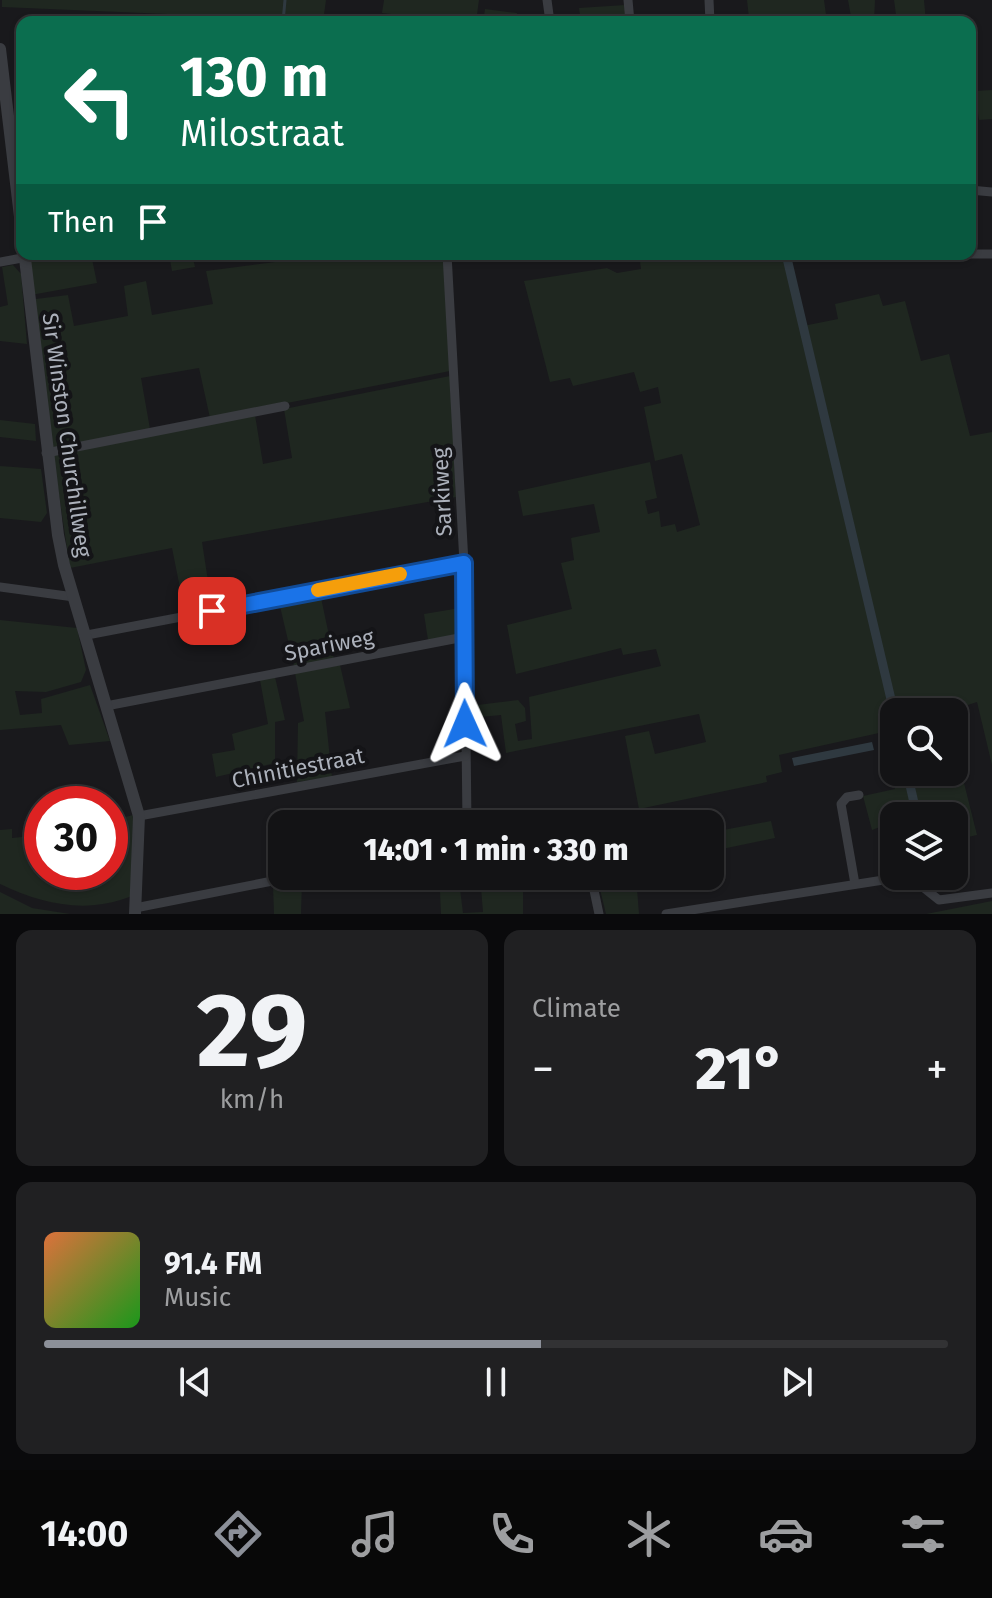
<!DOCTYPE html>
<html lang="en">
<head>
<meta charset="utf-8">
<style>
	:root { --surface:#131315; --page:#202022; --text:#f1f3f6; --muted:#9d9ea0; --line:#323234; --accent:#8c9099 }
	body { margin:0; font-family:"Fira Sans",sans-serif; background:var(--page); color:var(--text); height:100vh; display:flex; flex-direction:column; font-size:30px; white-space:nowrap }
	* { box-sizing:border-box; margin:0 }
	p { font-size:26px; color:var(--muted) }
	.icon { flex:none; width:44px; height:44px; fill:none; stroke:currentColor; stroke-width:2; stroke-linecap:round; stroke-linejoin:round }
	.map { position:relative; height:914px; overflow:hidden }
	.details { display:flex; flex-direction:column; gap:16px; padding:16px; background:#0a0a0c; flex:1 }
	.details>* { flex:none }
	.hud { position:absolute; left:16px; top:16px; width:960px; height:244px; border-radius:16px; box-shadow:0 2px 6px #0004,0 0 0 2px var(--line); background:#0b6e4f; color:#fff; overflow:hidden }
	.buttons { position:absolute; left:880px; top:698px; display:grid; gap:16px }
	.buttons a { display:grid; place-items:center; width:88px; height:88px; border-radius:16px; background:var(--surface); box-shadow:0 2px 6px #0004,0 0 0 2px var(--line); font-size:40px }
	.speed { position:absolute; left:24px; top:786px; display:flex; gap:16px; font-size:40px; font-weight:700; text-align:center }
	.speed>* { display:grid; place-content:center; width:104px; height:104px; border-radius:50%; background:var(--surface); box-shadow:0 2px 6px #0004,0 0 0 2px var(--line); line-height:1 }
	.speed .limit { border:12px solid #d22; background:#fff; color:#111 }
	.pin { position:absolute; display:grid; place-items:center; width:68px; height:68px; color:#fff; margin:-34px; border-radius:16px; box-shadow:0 4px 12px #0006 }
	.me { position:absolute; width:88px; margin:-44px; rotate:359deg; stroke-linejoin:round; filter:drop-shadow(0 0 6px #0008) }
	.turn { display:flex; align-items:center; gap:28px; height:168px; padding:0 32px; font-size:36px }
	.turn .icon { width:104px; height:104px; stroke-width:2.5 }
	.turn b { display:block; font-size:56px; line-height:68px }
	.then { display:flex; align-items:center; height:76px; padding:0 32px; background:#0003; gap:16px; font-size:30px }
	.big { font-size:60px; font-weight:800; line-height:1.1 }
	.details .tile { flex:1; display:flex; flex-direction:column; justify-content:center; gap:12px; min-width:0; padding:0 28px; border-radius:16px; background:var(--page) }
	.details .dial { align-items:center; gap:0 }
	.dial b { font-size:104px; line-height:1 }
	.song { display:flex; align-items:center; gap:24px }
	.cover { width:96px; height:96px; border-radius:12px; background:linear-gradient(135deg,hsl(20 70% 55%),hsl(120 70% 35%)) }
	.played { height:8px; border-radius:4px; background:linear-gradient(90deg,var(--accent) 55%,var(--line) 55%) }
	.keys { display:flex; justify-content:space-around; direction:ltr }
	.heat { display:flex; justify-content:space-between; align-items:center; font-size:44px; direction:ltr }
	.details .tiles { flex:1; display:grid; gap:16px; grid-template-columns:1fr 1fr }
	.tile:last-child { grid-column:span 2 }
	.trip { position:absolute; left:268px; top:810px; width:456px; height:80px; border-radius:16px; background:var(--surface); box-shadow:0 2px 6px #0004,0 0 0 2px var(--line); font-weight:800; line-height:80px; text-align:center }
	.tabs { display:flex; height:128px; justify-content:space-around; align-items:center; background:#080808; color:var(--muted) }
	.tabs .icon { width:56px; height:56px }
	.tabs .current { color:var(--accent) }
	.tabs b { font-size:36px; color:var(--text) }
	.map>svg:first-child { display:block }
	.green { fill:#1f2720 }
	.water { fill:#2f3940 }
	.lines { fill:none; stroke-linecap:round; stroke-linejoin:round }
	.stream { stroke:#2f3940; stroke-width:3 }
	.canal { stroke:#2f3940; stroke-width:9 }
	.minor { stroke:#3a3c41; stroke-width:9 }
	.tertiary { stroke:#3a3c41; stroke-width:12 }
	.route-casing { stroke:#114b97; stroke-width:20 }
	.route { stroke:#1a73e8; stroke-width:14 }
	.slow { stroke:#f59e0b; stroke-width:14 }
	.labels { text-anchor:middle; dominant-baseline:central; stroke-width:8; stroke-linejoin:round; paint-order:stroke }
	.street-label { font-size:22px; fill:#acb1bb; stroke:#141417 }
</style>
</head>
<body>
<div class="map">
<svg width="992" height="914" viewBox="0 0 992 914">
	<rect width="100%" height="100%" fill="#19191c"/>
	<g class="green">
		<path d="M 2,0 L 326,0 L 323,22 L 214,22 L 214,16 L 2,7 Z"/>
		<path d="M 384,0 L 479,0 L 476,22 L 465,22 L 382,13 Z"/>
		<path d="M 747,0 L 824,0 L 827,22 L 743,22 L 749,18 Z"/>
		<path d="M 848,0 L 875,0 L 874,22 L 852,22 Z"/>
		<path d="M 894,0 L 924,0 L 926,22 L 897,22 Z"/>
		<path d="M 625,5 L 626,22 L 581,22 L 579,8 Z"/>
		<path d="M 485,9 L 517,13 L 516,22 L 483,22 Z"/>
		<path d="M 992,90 L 992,119 L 979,120 L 975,91 Z"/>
		<path d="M 45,254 L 91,254 L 97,283 L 31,295 L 30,257 Z"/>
		<path d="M 169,254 L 192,254 L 195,267 L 172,271 Z"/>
		<path d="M 291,254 L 444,254 L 450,371 L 210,418 L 199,368 L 141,378 L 150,429 L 52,448 L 34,303 L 36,299 L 68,295 L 74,326 L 128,316 L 124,286 L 146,281 L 152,315 L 213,304 L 206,271 L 290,260 Z"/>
		<path d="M 639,254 L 786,254 L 803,326 L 838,319 L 835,304 L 879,294 L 883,306 L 905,301 L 921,361 L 949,354 L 970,436 L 992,432 L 992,765 L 977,702 L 946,712 L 894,712 L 894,772 L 954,772 L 954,743 L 977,835 L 954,840 L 954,816 L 894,816 L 893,840 L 888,824 L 872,830 L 863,796 L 895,789 L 879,733 L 779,755 L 782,772 L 766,776 L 767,782 L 639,809 L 625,736 L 649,731 L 655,754 L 706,742 L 699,714 L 506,753 L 501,715 L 470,718 L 469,706 L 518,700 L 525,708 L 526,721 L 515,724 L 518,741 L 532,739 L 529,697 L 661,666 L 656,649 L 623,655 L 621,648 L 516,674 L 507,625 L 572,609 L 561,563 L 574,560 L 571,538 L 600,532 L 594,504 L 523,516 L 518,491 L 650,462 L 657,498 L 645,501 L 648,514 L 659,511 L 661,527 L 675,524 L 677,532 L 700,525 L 682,454 L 655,461 L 644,407 L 661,403 L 658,387 L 640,392 L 634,372 L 573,386 L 570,378 L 550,382 L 524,281 L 607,268 L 617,273 L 641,269 Z"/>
		<path d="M 13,265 L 21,274 L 27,344 L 0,341 L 0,307 L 8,305 L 2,267 Z"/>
		<path d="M 450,376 L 456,497 L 202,542 L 212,607 L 185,613 L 172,548 L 70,568 L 53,455 L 255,415 L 263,464 L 292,458 L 284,409 Z"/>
		<path d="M 0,420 L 35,424 L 36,441 L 0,437 Z"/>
		<path d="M 0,466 L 41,469 L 47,513 L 41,522 L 0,518 Z"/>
		<path d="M 320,593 L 334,659 L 294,666 L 279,602 Z"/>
		<path d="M 460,608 L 459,635 L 428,640 L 424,614 Z"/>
		<path d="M 0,620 L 77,628 L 86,670 L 81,682 L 46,692 L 15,691 L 20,715 L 42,713 L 41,699 L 90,685 L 110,741 L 69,745 L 61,725 L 0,730 Z"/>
		<path d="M 340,665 L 350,708 L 325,712 L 332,777 L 297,782 L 298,723 L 304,721 L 295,673 Z"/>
		<path d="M 275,677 L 285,720 L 275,722 L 275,763 L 216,777 L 212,754 L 235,750 L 232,734 L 268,724 L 260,680 Z"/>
		<path d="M 133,815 L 132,896 C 87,914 44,905 0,884 L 0,830 L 12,829 L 12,838 L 42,835 L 42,872 L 110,872 L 110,821 Z"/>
		<path d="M 771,821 L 775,838 L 722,849 L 718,831 Z"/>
		<path d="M 480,876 L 504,876 L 505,885 L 523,883 L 523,914 L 441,914 L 440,892 L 460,889 L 463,913 L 483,912 Z"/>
		<path d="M 636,876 L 639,914 L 606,914 L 597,877 Z"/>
		<path d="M 302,881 L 301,914 L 274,914 L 273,885 Z"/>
		<path d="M 0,892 L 32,908 L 70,914 L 0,914 Z"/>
		<path d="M 992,901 L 992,914 L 926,914 Z"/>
	</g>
	<path class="water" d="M 872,742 L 874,750 L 794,766 L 792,758 Z"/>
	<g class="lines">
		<path class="stream" d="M 283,22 L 285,0"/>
		<g class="canal">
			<path d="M 786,254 L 894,712"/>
			<path d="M 907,772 L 917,816"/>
		</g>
		<g class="minor">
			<path d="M 547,0 L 550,22"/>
			<path d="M 628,0 L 630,22"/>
			<path d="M 709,0 L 710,22"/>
			<path d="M 970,190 L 992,192"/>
			<path d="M 447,254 L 464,563 L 467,824"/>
			<path d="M 847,254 L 857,254"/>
			<path d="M 926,254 L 992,254"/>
			<path d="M 0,262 L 22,258"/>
			<path d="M 46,453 L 285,406"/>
			<path d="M 0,587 L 74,597"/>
			<path d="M 87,635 L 464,563"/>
			<path d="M 106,706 L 464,637"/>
			<path d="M 139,816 L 465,756"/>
			<path d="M 562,824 L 574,824"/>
			<path d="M 591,876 L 599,914"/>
			<path d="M 855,884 L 841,804 L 847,797 L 859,795"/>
			<path d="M 135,908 L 298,876"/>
			<path d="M 666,914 L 909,876 L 939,900 L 992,893"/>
		</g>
		<path class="tertiary" d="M 0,49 L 58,535 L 64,565 L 139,816 L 135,914"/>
	</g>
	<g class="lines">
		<defs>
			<path id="route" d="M 212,611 L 464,563 L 465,724"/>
		</defs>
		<use href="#route" class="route-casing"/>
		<use href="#route" class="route"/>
		<path class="slow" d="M 318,590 L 400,574"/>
	</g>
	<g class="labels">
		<g class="street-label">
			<text transform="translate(67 435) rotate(82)">Sir Winston Churchillweg</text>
			<text transform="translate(442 492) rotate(-93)">Sarkiweg</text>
			<text transform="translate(329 645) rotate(-11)">Spariweg</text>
			<text transform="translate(298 768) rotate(-11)">Chinitiestraat</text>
		</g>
	</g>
</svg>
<div class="buttons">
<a><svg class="icon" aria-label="search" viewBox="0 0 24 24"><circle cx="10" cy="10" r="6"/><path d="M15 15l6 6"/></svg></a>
<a><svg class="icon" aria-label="layers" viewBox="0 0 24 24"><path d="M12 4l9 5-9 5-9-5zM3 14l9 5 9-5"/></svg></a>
</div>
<div class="speed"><div class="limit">30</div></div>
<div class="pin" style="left:212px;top:611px;background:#d93025"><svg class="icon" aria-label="arrive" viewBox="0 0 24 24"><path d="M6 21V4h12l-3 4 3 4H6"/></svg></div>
<svg class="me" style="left:465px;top:724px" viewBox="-20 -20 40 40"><path d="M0-17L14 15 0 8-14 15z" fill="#1a73e8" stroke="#fff" stroke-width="4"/></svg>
<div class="trip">14:01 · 1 min · 330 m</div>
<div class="hud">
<div class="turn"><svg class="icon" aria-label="left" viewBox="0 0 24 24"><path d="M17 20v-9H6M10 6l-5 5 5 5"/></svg><div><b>130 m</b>Milostraat</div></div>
<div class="then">Then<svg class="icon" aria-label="arrive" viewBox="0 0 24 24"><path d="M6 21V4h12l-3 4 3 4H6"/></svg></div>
</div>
</div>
<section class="details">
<div class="tiles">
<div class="tile dial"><b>29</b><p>km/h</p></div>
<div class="tile"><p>Climate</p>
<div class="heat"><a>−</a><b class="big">21°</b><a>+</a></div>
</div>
<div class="tile">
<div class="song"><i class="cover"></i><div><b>91.4 FM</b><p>Music</p></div></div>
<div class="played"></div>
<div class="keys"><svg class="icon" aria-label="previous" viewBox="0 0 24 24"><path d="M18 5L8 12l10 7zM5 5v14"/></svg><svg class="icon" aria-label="pause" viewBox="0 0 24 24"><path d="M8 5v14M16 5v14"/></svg><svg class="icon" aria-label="next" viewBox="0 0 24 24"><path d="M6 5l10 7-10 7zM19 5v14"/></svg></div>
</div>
</div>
</section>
<nav class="tabs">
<b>14:00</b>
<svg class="icon current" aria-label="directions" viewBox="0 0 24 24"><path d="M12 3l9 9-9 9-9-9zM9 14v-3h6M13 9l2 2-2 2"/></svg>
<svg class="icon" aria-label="music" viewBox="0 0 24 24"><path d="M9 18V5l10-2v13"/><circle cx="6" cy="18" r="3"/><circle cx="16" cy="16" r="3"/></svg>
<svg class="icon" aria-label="phone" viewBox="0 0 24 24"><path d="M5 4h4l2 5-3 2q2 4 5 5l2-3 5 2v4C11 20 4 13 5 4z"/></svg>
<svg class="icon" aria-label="climate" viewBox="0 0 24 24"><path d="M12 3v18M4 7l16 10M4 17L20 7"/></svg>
<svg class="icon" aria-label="car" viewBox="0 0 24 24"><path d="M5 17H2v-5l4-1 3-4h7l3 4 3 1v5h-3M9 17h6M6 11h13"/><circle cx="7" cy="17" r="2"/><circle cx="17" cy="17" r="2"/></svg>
<svg class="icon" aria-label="filters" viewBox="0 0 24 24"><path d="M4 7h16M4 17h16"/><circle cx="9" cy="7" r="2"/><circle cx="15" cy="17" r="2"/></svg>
</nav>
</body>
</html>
